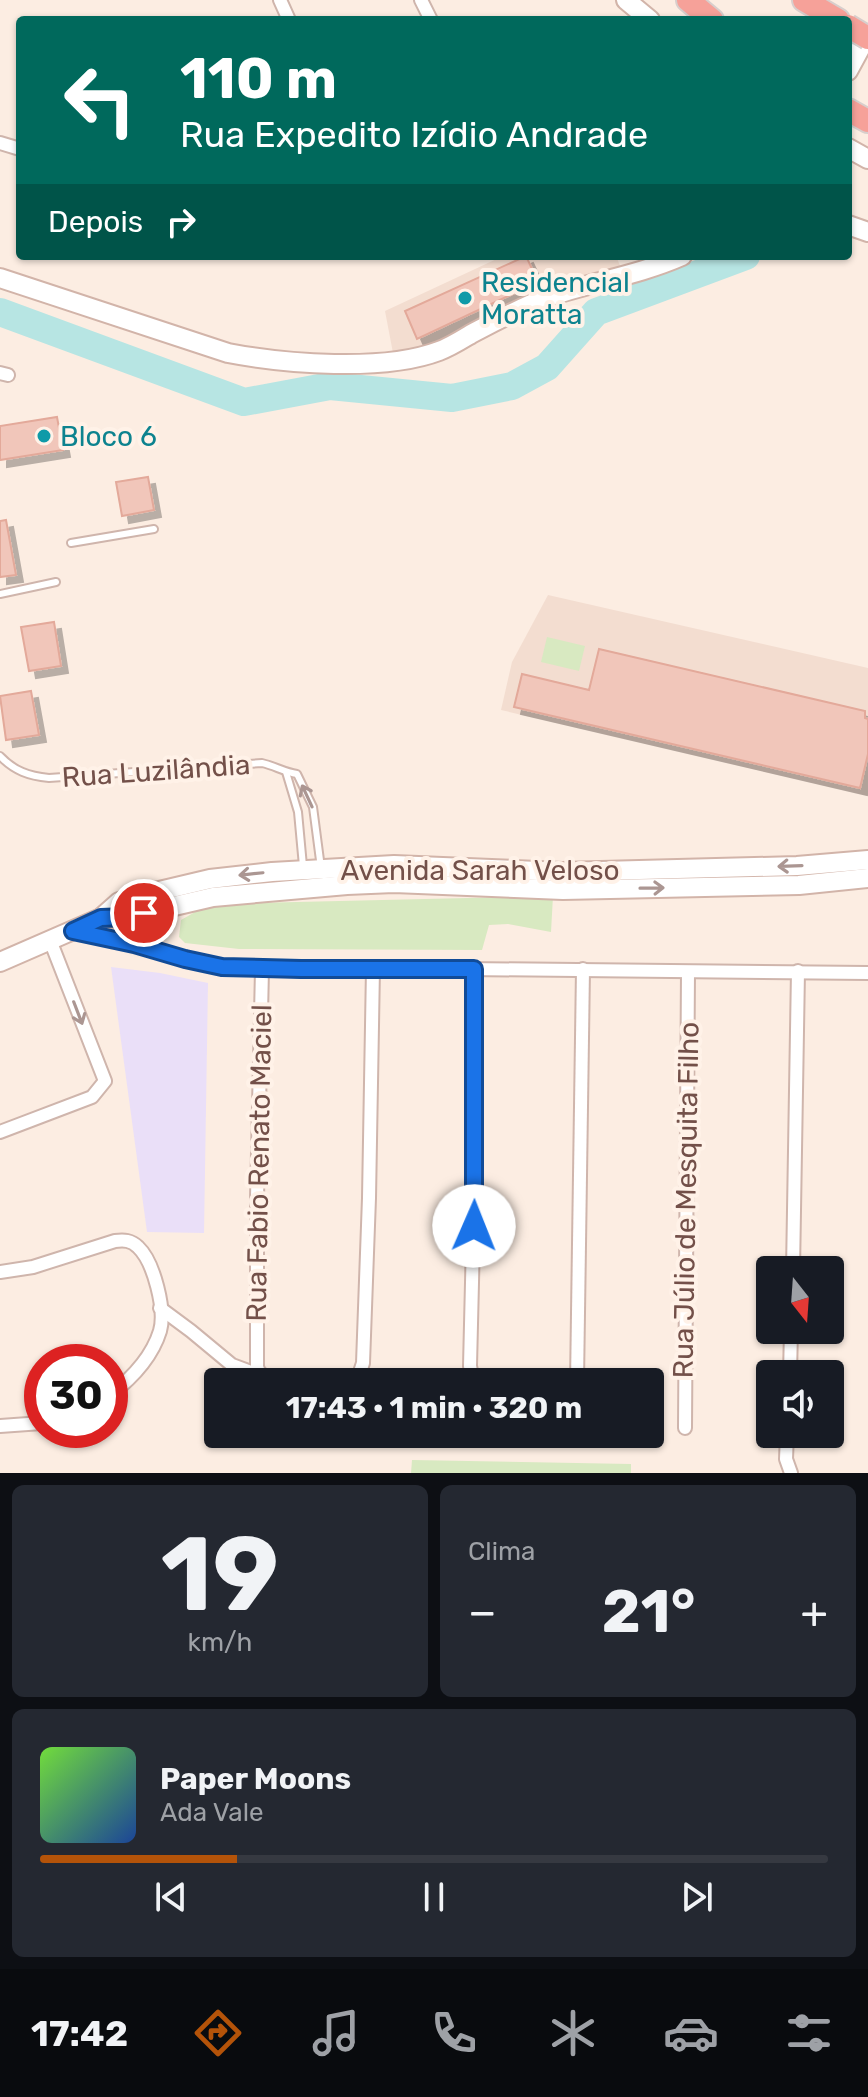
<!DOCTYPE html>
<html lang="pt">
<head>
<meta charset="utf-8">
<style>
	:root { --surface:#171b24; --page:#242831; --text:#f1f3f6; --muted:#9ea1a6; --line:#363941; --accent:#b45309 }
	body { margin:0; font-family:Rubik,sans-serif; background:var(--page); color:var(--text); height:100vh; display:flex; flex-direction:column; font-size:30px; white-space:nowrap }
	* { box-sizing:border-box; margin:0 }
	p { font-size:26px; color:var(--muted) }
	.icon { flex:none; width:44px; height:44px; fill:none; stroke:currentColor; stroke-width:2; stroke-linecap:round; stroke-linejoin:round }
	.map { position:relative; height:1473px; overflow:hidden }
	.drawer { display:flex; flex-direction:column; gap:12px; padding:12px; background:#0d0f14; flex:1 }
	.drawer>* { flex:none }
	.guide { position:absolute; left:16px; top:16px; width:836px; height:244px; border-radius:8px; box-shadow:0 2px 6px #0004; background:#00695c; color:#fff; overflow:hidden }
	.needle { width:52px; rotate:163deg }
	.controls { position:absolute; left:756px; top:1256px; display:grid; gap:16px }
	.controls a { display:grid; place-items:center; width:88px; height:88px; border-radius:8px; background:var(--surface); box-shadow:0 2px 6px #0004; font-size:40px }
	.speed { position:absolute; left:24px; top:1344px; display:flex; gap:16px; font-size:40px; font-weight:700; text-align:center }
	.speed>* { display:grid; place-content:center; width:104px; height:104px; border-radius:50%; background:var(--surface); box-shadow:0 2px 6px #0004; line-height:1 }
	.speed .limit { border:12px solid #d22; background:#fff; color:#111 }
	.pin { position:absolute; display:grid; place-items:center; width:68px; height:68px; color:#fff; margin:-34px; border:4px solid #fff; border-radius:50%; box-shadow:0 2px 8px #0007 }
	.me { position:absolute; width:88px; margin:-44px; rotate:1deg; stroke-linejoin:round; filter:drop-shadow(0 0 6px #0008) }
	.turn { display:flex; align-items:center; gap:28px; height:168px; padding:0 32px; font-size:36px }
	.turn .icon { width:104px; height:104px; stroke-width:2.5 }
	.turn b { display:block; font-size:56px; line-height:68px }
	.then { display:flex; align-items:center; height:76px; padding:0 32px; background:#0003; gap:16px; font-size:30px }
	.big { font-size:60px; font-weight:700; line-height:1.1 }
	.drawer .widget { flex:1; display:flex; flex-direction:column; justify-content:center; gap:12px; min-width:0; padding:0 28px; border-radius:12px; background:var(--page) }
	.drawer .dial { align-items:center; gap:0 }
	.dial b { font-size:104px; line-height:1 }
	.song { display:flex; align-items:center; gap:24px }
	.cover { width:96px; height:96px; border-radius:12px; background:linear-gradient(135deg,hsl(100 70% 55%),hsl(220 70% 35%)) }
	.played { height:8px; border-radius:4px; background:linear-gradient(90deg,var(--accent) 25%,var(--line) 25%) }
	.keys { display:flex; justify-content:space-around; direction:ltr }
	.heat { display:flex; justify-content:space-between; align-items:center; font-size:44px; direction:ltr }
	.drawer .tiles { flex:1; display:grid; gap:12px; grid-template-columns:1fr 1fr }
	.widget:last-child { grid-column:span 2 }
	.trip { position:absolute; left:204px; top:1368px; width:460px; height:80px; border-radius:8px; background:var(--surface); box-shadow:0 2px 6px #0004; font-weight:700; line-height:80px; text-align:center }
	.dock { display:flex; height:128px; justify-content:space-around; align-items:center; background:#090b0e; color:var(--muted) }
	.dock .icon { width:56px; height:56px }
	.dock .active { color:var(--accent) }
	.dock b { font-size:36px; color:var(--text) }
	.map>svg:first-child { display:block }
	.residential { fill:#f3ddd0 }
	.education { fill:#eadff8 }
	.green { fill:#d8e9c1 }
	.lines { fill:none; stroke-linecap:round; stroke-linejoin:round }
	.river { stroke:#b7e5e3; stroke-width:28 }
	.building { fill:#f1c6ba; stroke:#e3a99a; stroke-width:2; filter:url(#shadow) }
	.lane-casing { stroke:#cfb5ac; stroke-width:10 }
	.street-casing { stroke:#cfb5ac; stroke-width:16 }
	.secondary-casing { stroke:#d2b4a9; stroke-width:22 }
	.highway-casing { stroke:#d8cecc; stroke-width:26 }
	.lane { stroke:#fff; stroke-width:6 }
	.street { stroke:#fff; stroke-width:12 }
	.secondary { stroke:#fff; stroke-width:18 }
	.highway { stroke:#f6a199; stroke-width:22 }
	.highway-bridge-casing { stroke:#d8cecc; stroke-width:26; stroke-linecap:butt }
	.highway-bridge { stroke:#f6a199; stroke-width:22 }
	.oneway { stroke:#ab9692 }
	.route-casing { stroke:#114b97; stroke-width:20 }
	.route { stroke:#1a73e8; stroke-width:14 }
	.culture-dot { fill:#0f9aa8; stroke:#fff2e8; stroke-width:3 }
	.labels { text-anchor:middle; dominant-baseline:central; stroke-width:8; stroke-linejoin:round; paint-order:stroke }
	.culture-label { font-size:28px; fill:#0d838f; stroke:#fff2e8; text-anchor:start }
	.street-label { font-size:28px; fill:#735049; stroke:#fff2e8 }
</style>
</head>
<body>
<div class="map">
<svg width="868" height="1473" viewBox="0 0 868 1473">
	<defs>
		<filter id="shadow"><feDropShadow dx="7" dy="7" stdDeviation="0" flood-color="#0004"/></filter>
	</defs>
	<rect width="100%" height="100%" fill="#fcede2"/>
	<g class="residential">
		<path d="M 503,256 L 616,256 L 621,268 L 505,308 L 433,343 L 414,350 L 393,353 L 385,311 Z"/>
		<path d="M 548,595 L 868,668 L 868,796 L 501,710 L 512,662 Z"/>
	</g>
	<path class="education" d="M 111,967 L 160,973 L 208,983 L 204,1233 L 147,1232 Z"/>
	<g class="green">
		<path d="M 547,637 L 585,646 L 579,671 L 541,662 Z"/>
		<path d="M 553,896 L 551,932 L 508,924 L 489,925 L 482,950 L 239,949 L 185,943 L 179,937 L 181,920 L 209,904 Z"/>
		<path d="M 412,1460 L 631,1464 L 631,1473 L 411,1473 Z"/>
	</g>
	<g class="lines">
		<path class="river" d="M 0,312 L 244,402 L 330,386 L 452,398 L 512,386 L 547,367 L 596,312 L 746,256"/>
	</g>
	<g class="building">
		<path d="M 526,256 L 538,282 L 417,339 L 405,311 Z"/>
		<path d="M 57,417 L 63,450 L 0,460 L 0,426 Z"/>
		<path d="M 148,477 L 154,510 L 122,516 L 116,482 Z"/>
		<path d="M 6,520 L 16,575 L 0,577 L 0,521 Z"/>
		<path d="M 54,622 L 61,666 L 29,671 L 21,627 Z"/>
		<path d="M 599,649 L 865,711 L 865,718 L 868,719 L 868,754 L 860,788 L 514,707 L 522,674 L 589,690 Z"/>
		<path d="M 31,691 L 39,735 L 6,740 L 0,696 Z"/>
	</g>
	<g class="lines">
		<defs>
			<g id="lane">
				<path d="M 71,543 L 154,529"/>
				<path d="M 0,594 L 56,582"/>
				<path d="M 0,756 C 14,771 29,776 49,778 L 262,763 C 275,766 284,772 297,774 L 313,807 L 321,868"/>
				<path d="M 286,772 L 298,812 L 303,866"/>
			</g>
			<g id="street">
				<path d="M 280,0 L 289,20"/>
				<path d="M 421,0 L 431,20"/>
				<path d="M 0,143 L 20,149"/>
				<path d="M 0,373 L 8,375"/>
				<path d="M 73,931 L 134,944 L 185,959 L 222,967 L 301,969 L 373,968 L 868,973"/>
				<path d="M 262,969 L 257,1198 L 257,1367 L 259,1372 L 265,1377 L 348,1380 L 359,1375 L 363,1363 L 369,1198 L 373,968"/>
				<path d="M 474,969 L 474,1199 L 470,1366 L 472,1376 L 476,1382"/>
				<path d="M 0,1132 L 92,1097 L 105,1081 L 50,940"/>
				<path d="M 793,1270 L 798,971"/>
				<path d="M 0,1272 L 33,1267 L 115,1241 C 124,1240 131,1240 138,1247 C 154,1262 166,1310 160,1331 C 152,1357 131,1379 110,1395"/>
				<path d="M 160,1308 L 191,1331 L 232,1365 L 262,1376"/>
				<path d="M 790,1374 L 791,1330"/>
				<path d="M 577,1382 L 583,969"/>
				<path d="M 0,1426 L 42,1423"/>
				<path d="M 685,1428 L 688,972"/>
				<path d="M 787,1434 L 786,1459 L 791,1473"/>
			</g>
			<g id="secondary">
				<path d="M 626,0 L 650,20"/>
				<path d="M 848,71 L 868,34"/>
				<path d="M 848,148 L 868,159"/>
				<path d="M 848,225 L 868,232"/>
				<path d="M 0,278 L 228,353 C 285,364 384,372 439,351 C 450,347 461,340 471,334 C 496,321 522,307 548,297 C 592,282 639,275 682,256"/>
				<path d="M 101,918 L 127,917 L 213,897 L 347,885 L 394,883 L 563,890 L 799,885 L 868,878"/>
				<path d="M 0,962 L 101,918 L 119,902 L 155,892 L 210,879 L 272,872 L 394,865 L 562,872 L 797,866 L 868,860"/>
			</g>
			<g id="highway">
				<path d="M 688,0 L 712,20"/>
				<path d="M 804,0 L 838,20"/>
				<path d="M 848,110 L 868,121"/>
			</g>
		</defs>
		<use href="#lane" class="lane-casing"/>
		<use href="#street" class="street-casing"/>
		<use href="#secondary" class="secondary-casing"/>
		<use href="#highway" class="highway-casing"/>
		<use href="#lane" class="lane"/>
		<use href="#street" class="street"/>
		<use href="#secondary" class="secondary"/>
		<use href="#highway" class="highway"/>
		<defs>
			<path id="highway-bridge" d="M 848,26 L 868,38"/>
		</defs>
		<use href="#highway-bridge" class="highway-bridge-casing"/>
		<use href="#highway-bridge" class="highway-bridge"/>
	</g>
	<defs><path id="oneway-shaft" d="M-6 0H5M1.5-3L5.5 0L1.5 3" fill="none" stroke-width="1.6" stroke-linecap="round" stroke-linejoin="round" transform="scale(2)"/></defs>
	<g class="oneway">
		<use href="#oneway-shaft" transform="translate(307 796) rotate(-115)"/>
		<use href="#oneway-shaft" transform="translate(790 866) rotate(178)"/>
		<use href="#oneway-shaft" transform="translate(251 874) rotate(174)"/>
		<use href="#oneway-shaft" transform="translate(652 888) rotate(-1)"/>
		<use href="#oneway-shaft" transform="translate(78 1013) rotate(69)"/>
	</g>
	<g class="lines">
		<defs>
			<path id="route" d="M 144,913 L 127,917 L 101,918 L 73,931 L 134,944 L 185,959 L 222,967 L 301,969 L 474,969 L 474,1226"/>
		</defs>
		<use href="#route" class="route-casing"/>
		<use href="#route" class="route"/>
	</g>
	<g class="culture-dot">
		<circle cx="465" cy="298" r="8"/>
		<circle cx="44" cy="436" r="8"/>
	</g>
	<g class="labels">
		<g class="culture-label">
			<text x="481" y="282">Residencial<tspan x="481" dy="32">Moratta</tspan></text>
			<text x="60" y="436">Bloco 6</text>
		</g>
		<g class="street-label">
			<text transform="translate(156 771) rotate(-4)">Rua Luzilândia</text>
			<text x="480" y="870">Avenida Sarah Veloso</text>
			<text transform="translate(259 1163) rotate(-89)">Rua Fabio Renato Maciel</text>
			<text transform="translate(686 1200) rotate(-89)">Rua Júlio de Mesquita Filho</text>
		</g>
	</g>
</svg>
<div class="controls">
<a><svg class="needle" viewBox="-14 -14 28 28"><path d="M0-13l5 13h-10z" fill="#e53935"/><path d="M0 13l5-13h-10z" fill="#9ea1a6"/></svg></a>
<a><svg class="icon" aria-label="sound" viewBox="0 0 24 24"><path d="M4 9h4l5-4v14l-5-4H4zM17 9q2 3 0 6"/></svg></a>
</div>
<div class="speed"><div class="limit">30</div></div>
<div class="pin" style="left:144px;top:913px;background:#d93025"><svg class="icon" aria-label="arrive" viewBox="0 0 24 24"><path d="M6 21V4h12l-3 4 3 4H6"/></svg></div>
<svg class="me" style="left:474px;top:1226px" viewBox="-20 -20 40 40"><circle r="19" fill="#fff"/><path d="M0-13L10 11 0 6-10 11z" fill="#1a73e8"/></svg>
<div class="trip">17:43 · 1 min · 320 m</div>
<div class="guide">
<div class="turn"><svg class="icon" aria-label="left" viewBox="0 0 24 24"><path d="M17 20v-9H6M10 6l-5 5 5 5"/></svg><div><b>110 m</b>Rua Expedito Izídio Andrade</div></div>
<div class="then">Depois<svg class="icon" aria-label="right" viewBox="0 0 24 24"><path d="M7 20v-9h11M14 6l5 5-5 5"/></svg></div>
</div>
</div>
<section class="drawer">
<div class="tiles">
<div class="widget dial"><b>19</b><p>km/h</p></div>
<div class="widget"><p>Clima</p>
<div class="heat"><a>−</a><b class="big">21°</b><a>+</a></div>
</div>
<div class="widget">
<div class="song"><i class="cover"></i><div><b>Paper Moons</b><p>Ada Vale</p></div></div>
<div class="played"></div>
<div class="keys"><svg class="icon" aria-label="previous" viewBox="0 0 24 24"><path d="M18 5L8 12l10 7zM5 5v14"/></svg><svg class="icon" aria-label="pause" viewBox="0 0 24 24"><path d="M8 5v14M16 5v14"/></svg><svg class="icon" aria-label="next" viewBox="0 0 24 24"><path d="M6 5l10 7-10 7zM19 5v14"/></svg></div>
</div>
</div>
</section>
<nav class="dock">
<b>17:42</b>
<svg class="icon active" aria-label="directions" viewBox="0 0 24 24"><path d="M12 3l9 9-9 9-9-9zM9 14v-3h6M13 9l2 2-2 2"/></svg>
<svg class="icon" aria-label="music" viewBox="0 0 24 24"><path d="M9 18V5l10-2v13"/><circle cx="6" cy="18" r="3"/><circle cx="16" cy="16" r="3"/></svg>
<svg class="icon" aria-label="phone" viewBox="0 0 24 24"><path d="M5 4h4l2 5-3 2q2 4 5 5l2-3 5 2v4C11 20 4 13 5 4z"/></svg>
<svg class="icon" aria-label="climate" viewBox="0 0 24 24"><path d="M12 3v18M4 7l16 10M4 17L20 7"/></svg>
<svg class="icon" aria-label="car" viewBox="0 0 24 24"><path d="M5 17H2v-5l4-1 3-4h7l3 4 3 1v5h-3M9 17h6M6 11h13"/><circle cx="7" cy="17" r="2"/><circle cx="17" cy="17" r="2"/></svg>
<svg class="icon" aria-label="filters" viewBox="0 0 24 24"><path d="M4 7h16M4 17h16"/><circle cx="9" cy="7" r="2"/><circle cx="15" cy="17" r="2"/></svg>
</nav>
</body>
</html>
